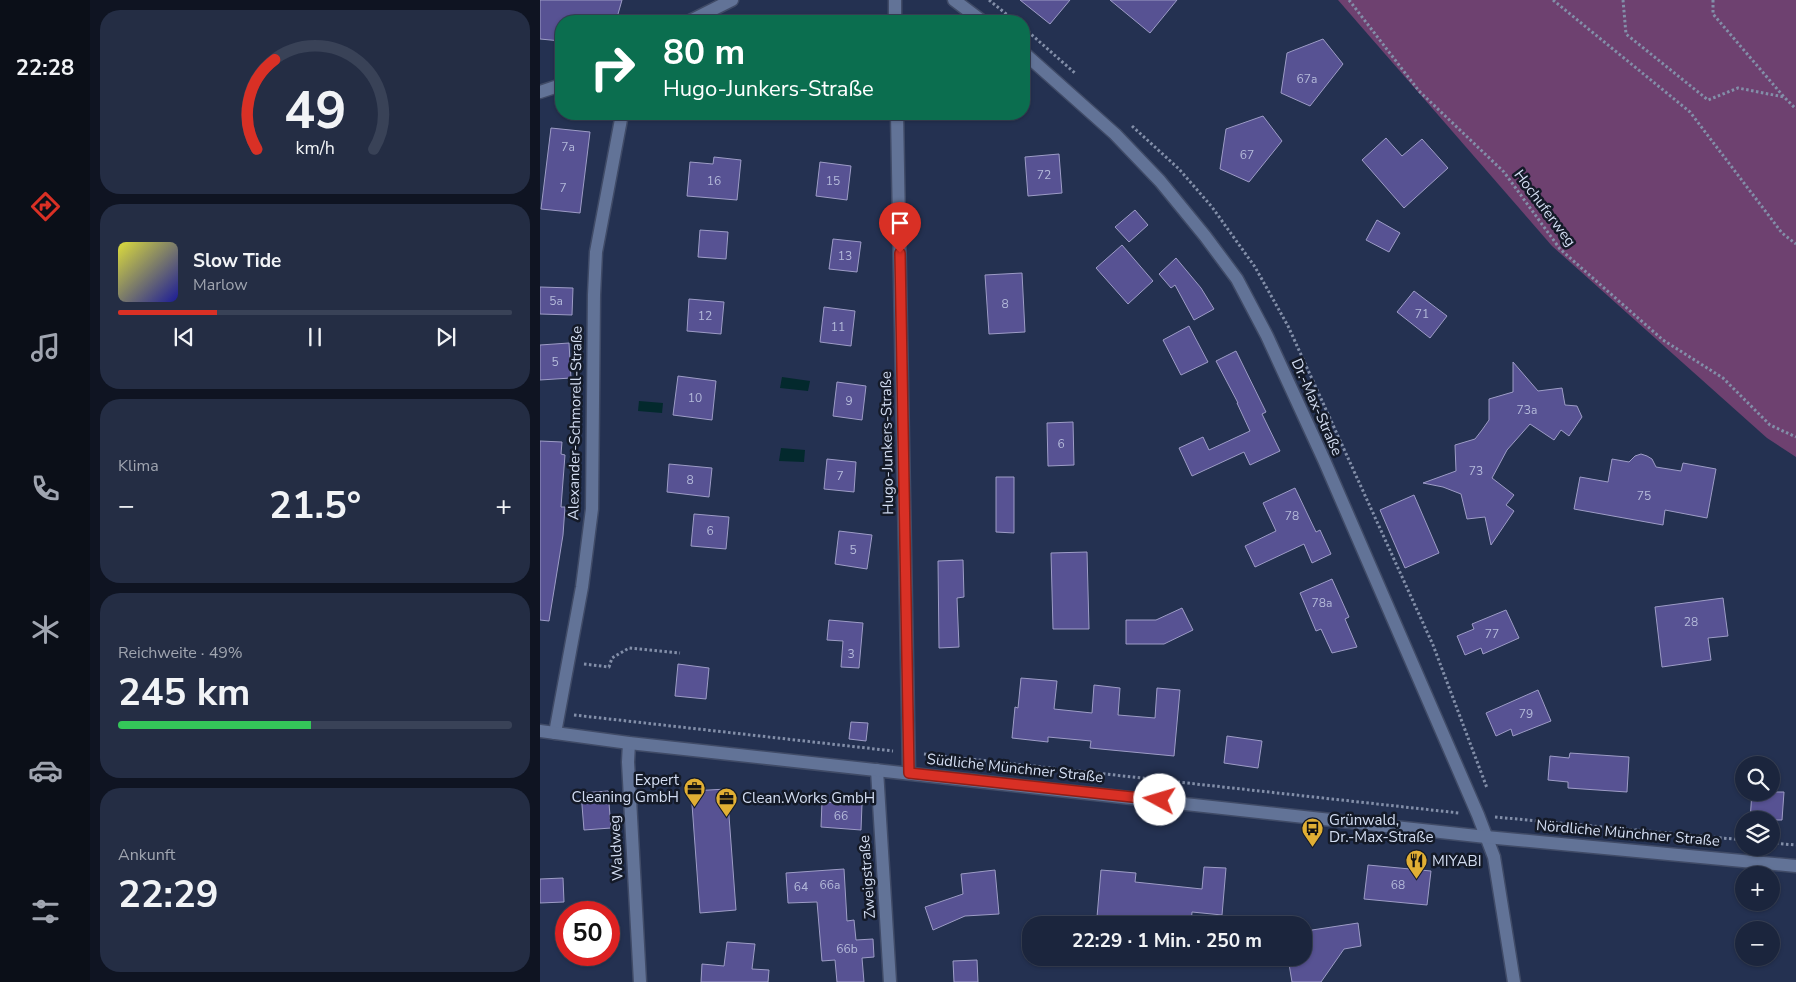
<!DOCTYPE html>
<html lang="de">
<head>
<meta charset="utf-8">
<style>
	:root { --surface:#1b253d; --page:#242d44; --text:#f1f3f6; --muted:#a0a5b0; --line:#394257; --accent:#d93025 }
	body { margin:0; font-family:"Nunito Sans",sans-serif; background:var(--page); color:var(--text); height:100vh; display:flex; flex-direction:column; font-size:19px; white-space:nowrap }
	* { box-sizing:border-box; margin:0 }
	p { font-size:16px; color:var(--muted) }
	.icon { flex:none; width:28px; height:28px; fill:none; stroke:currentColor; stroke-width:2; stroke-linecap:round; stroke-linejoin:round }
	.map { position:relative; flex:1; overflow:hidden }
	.panel { display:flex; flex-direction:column; gap:10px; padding:10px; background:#0f1422; width:450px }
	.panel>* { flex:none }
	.top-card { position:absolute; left:15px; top:15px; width:475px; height:105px; border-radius:20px; box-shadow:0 1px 4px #0004,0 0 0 1px var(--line); background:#0b6e4f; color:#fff; overflow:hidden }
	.tools { position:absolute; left:1195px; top:756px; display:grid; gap:10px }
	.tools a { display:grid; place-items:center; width:45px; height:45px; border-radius:50%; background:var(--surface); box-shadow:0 1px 4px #0004,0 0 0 1px var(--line); font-size:25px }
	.speed { position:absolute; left:15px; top:901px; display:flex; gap:10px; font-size:25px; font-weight:700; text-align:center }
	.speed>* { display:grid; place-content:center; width:65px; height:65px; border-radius:50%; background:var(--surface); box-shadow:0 1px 4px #0004,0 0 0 1px var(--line); line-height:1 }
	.speed .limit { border:8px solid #d22; background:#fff; color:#111 }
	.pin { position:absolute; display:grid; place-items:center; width:42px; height:42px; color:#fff; margin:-51px -21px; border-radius:50% 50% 50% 0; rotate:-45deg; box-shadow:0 0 5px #0007 }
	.pin .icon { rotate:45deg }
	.me { position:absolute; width:55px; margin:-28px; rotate:276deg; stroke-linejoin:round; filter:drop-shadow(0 0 4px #0008) }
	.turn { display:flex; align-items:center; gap:18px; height:105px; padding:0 25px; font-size:22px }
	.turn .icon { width:65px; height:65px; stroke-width:2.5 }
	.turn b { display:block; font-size:35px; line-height:42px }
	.big { font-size:38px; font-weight:700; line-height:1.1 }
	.panel .tile { flex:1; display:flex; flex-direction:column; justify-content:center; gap:8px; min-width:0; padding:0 18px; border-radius:20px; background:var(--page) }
	.panel .dial { align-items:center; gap:0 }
	.dial svg { height:130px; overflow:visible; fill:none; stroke:var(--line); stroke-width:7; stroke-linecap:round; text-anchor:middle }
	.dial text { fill:var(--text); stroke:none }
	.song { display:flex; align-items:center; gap:15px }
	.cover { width:60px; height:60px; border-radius:8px; background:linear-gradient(135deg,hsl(60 70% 55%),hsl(240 70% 35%)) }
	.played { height:5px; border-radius:2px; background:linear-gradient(90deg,var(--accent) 25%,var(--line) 25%) }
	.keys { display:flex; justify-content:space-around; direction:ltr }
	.heat { display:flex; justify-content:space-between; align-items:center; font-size:28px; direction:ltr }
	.charge { height:8px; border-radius:4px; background:linear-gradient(90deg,#34c759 49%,var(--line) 0) }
	.trip { position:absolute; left:482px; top:916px; width:290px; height:50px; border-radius:20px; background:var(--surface); box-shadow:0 1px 4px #0004,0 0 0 1px var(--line); font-weight:700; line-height:50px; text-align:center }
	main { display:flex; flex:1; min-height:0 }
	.menu { display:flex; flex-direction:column; width:90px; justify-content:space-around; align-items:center; background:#0b0f18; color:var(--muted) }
	.menu .icon { width:35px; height:35px }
	.menu .current { color:var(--accent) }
	.menu b { font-size:22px; color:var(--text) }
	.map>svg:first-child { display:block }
	.green { fill:#6e4170 }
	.water { fill:#03292d }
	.building { fill:#575293; stroke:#9d9cc6 }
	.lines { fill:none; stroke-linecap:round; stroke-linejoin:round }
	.minor-casing { stroke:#404b67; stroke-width:15 }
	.secondary-casing { stroke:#404b67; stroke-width:15 }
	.path { stroke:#838fa9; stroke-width:3; stroke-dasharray:2.5 2.5; stroke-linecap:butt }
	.minor { stroke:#627397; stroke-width:12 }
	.secondary { stroke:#627397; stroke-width:12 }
	.route-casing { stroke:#8d1f18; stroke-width:12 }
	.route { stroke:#d93025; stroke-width:9 }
	.labels { text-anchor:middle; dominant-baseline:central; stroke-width:5; stroke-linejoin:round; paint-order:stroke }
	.number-label { font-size:12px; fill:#b4bada }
	.street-label { font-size:15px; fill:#d3ddf2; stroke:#141a28 }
	.poi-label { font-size:15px; fill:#d3ddf2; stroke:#141a28; text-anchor:start }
</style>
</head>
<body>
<main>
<nav class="menu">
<b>22:28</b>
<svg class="icon current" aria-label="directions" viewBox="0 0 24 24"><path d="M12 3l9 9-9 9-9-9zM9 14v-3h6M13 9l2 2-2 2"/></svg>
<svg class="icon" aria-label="music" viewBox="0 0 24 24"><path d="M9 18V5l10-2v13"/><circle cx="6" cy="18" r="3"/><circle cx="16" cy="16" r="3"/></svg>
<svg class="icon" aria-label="phone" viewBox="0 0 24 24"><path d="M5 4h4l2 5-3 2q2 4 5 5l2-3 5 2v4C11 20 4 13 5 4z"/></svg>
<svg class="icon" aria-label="climate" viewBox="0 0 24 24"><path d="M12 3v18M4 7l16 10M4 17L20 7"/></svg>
<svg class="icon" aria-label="car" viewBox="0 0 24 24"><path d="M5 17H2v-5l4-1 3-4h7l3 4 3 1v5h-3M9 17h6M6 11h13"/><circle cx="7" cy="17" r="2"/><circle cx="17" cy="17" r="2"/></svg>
<svg class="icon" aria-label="filters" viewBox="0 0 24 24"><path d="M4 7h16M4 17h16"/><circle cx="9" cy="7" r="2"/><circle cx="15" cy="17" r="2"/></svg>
</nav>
<section class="panel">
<div class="tile dial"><svg viewBox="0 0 100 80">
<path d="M14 69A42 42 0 1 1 86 69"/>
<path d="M14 69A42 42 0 0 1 25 14" stroke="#d93025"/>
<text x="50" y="56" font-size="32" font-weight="700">49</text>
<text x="50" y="72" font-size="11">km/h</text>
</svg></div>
<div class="tile">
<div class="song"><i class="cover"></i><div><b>Slow Tide</b><p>Marlow</p></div></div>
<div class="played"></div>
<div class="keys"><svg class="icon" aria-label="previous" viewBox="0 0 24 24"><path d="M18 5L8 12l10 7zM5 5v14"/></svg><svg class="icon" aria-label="pause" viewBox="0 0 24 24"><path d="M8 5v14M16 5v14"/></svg><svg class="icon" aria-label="next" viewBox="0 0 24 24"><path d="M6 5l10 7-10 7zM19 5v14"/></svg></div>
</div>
<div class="tile"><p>Klima</p>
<div class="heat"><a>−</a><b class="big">21.5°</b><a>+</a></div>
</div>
<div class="tile"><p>Reichweite · 49%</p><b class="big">245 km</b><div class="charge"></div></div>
<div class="tile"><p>Ankunft</p><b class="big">22:29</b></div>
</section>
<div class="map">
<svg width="1256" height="982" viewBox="0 0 1256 982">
	<rect width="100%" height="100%" fill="#243151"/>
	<path class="green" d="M 798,0 L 1256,0 L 1256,457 L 1227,438 L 1012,246 Z"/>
	<g class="water">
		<path d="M 242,377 L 270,381 L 268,391 L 240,388 Z"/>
		<path d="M 99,401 L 123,403 L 122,413 L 98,411 Z"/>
		<path d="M 241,448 L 265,450 L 264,462 L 239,461 Z"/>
	</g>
	<g class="building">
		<path d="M 0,0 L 82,0 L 76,21 L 21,21 L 21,41 L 0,39 Z"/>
		<path d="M 480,0 L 530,0 L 510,24 Z"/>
		<path d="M 570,0 L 637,0 L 610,33 Z"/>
		<path d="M 783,39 L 803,64 L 770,106 L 741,93 L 747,53 Z"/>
		<path d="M 723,116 L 742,141 L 709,182 L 680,169 L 686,129 Z"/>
		<path d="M 11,128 L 50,132 L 40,213 L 1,209 Z"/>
		<path d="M 846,138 L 862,156 L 882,139 L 908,168 L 864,208 L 822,160 Z"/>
		<path d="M 519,154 L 522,193 L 488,196 L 485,157 Z"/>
		<path d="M 174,157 L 201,160 L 197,200 L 147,196 L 150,162 L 173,164 Z"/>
		<path d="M 280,162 L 311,166 L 307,200 L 276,196 Z"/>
		<path d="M 595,210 L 608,225 L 589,242 L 575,227 Z"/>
		<path d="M 837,220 L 860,233 L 849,252 L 826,240 Z"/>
		<path d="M 160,230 L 188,232 L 186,259 L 158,257 Z"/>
		<path d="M 293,239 L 321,242 L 317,272 L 289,269 Z"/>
		<path d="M 582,245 L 613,281 L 588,304 L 556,268 Z"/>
		<path d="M 636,258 L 661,288 L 674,309 L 654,320 L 635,285 L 631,288 L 619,274 Z"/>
		<path d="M 482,273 L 485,332 L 449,334 L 445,275 Z"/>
		<path d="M 0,287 L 33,288 L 32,315 L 0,314 Z"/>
		<path d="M 874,291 L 907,316 L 890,338 L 857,312 Z"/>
		<path d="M 149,299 L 184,302 L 181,334 L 147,331 Z"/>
		<path d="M 284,307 L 315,311 L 311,346 L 280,342 Z"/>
		<path d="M 649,326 L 668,362 L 641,375 L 623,340 Z"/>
		<path d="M 29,343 L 31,378 L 0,380 L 0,345 Z"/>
		<path d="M 696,351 L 726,412 L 722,414 L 740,451 L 710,465 L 704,452 L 652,476 L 639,448 L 663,437 L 669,450 L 710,431 L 697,403 L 698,403 L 676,361 Z"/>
		<path d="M 973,362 L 998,391 L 1022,388 L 1025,405 L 1037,406 L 1042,417 L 1029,436 L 1021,430 L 1014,440 L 990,424 L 967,450 L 952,478 L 974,495 L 966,505 L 974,511 L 951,545 L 945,517 L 927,519 L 921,494 L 903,487 L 883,483 L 916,471 L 915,445 L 935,439 L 942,430 L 949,420 L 949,399 L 973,392 Z"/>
		<path d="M 138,376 L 176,381 L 172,420 L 133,415 Z"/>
		<path d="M 297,382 L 326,386 L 322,420 L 293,416 Z"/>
		<path d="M 533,422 L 534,465 L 508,466 L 507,423 Z"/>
		<path d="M 0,441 L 22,442 L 21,454 L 25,455 L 21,507 L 25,507 L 23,535 L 9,621 L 0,620 Z"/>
		<path d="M 1101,454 L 1107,456 L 1112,459 L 1116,467 L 1141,471 L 1143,463 L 1176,469 L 1167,518 L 1125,510 L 1123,525 L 1034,509 L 1040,477 L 1068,482 L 1072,459 L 1089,462 L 1095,456 Z"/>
		<path d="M 287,459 L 316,462 L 314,492 L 284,489 Z"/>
		<path d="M 129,464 L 172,468 L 169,497 L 127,492 Z"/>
		<path d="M 456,477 L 474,477 L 474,533 L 456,532 Z"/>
		<path d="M 755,488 L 776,532 L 780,530 L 791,554 L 772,563 L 764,544 L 715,567 L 705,546 L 736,531 L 723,503 Z"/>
		<path d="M 874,495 L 899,553 L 865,568 L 840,510 Z"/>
		<path d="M 154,514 L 189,517 L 186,549 L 151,546 Z"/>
		<path d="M 299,531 L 332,535 L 327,569 L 295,564 Z"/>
		<path d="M 547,552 L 549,629 L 513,629 L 511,553 Z"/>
		<path d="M 423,560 L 424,597 L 417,598 L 419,647 L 399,648 L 398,561 Z"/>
		<path d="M 792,579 L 809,617 L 805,619 L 817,647 L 792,653 L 781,629 L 776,631 L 760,593 Z"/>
		<path d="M 1183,598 L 1188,636 L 1168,638 L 1171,660 L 1122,667 L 1115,607 Z"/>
		<path d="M 642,608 L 653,630 L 624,644 L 586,644 L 586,620 L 616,620 Z"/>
		<path d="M 966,610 L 979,638 L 943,654 L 941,648 L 925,655 L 917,636 L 934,629 L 932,624 Z"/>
		<path d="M 289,620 L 323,623 L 319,668 L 301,667 L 303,641 L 287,640 Z"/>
		<path d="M 138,664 L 169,668 L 166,699 L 135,696 Z"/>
		<path d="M 481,678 L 517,681 L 514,709 L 552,713 L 554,685 L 580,688 L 578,715 L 615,718 L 617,688 L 640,690 L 634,756 L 550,748 L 551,741 L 508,737 L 508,742 L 472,738 L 475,707 L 478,708 Z"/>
		<path d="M 998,690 L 1011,721 L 973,736 L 971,729 L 956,736 L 946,713 Z"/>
		<path d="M 311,722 L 328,723 L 326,741 L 309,739 Z"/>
		<path d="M 687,736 L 722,741 L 718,768 L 684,763 Z"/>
		<path d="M 1030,753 L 1089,757 L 1087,792 L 1028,788 L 1028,782 L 1008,780 L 1010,756 L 1029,758 Z"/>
		<path d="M 187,789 L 196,910 L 160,913 L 151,791 Z"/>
		<path d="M 68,791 L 71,828 L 44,830 L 41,793 Z"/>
		<path d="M 1212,792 L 1244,792 L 1242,820 L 1210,820 Z"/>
		<path d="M 282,802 L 322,804 L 321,830 L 281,827 Z"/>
		<path d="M 828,865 L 891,871 L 887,905 L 824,899 Z"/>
		<path d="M 664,867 L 686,868 L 682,915 L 652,912 L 651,925 L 557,917 L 561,870 L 596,873 L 595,882 L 662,889 Z"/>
		<path d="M 304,869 L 307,921 L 314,920 L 316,940 L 333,939 L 334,957 L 322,958 L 324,982 L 297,982 L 295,960 L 282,961 L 277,902 L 248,903 L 246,873 Z"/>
		<path d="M 455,870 L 459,914 L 425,916 L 393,930 L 385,907 L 423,894 L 421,874 Z"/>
		<path d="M 23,878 L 24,902 L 0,903 L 0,879 Z"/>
		<path d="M 818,923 L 821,946 L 804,949 L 781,982 L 752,982 L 748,958 L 764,958 L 764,941 L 772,930 Z"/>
		<path d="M 187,942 L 215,944 L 212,969 L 229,970 L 228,982 L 161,982 L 162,964 L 184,966 Z"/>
		<path d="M 437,960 L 438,982 L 414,982 L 413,961 Z"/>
	</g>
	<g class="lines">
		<defs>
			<g id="minor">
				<path d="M 355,0 L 355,21"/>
				<path d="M 414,0 L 442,21"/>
				<path d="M 150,21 L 192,0"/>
				<path d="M 484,53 L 575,134 L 620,181 L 665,236 L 697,279 L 727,336 L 784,460 L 938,815 L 954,857 L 974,982"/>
				<path d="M 0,92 L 21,85"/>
				<path d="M 357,114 L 369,773"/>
				<path d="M 15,733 L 42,587 L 52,509 L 54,295 L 56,252 L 82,114"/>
				<path d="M 89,743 L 88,762 L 100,982"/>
				<path d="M 337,770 L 350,982"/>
			</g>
			<path id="secondary" d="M 0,731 L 89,743 L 946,837 L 1256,866"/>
		</defs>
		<use href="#minor" class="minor-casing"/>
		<use href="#secondary" class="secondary-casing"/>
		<g class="path">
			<path d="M 449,0 L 475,21"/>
			<path d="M 809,0 L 879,91 L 964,172 L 1020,249 L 1123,340 L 1183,378 L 1230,425 L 1256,437"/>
			<path d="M 1013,0 L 1150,112 L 1242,233 L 1256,244"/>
			<path d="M 1083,0 L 1086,34 L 1168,100 L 1198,88 L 1244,97"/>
			<path d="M 1173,0 L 1173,14 L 1244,97 L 1256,109"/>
			<path d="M 484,28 L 536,74"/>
			<path d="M 592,126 L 639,169 L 672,207 L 715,267 L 748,326 L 893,645 L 947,788"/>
			<path d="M 44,664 L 69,667 L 72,658 L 89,648 L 140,653"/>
			<path d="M 34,715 L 353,751"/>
			<path d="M 384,754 L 919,813"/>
			<path d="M 955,817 L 1204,840"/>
			<path d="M 1231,843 L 1256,845"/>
		</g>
		<use href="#minor" class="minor"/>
		<use href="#secondary" class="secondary"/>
	</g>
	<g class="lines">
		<defs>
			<path id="route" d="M 360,253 L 369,773 L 620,800"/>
		</defs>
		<use href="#route" class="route-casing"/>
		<use href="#route" class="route"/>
	</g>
	<defs>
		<symbol id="office-pin" viewBox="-11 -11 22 30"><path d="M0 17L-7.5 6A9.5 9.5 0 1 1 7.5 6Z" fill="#e1af34" stroke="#141a28"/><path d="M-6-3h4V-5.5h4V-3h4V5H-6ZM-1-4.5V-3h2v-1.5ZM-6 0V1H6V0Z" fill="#111"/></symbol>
		<symbol id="bus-pin" viewBox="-11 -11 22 30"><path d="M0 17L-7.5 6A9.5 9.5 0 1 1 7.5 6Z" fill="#e1af34" stroke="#141a28"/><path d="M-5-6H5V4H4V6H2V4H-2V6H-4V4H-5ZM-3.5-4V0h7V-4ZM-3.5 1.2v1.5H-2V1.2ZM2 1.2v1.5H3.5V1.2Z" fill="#111"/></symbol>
		<symbol id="restaurant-pin" viewBox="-11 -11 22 30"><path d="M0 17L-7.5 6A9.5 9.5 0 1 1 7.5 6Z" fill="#e1af34" stroke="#141a28"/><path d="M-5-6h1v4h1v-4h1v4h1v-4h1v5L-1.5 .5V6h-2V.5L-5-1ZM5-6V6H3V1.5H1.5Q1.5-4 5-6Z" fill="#111"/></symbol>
	</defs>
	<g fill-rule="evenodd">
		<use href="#office-pin" x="142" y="776" width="25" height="34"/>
		<use href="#office-pin" x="174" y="786" width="25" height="34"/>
		<use href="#bus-pin" x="760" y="816" width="25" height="34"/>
		<use href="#restaurant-pin" x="864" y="848" width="25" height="34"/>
	</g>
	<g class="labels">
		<g class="number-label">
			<text x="767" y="79">67a</text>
			<text x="28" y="147">7a</text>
			<text x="707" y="155">67</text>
			<text x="504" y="175">72</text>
			<text x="174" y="181">16</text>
			<text x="293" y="181">15</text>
			<text x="23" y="188">7</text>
			<text x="305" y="256">13</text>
			<text x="16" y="301">5a</text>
			<text x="465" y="304">8</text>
			<text x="882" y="314">71</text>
			<text x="165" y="316">12</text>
			<text x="298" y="327">11</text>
			<text x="15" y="362">5</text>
			<text x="155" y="398">10</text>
			<text x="309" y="401">9</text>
			<text x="987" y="410">73a</text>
			<text x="521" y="444">6</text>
			<text x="936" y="471">73</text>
			<text x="300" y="476">7</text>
			<text x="150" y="480">8</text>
			<text x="1104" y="496">75</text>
			<text x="752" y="516">78</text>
			<text x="170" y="531">6</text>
			<text x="313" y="550">5</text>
			<text x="782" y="603">78a</text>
			<text x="1151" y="622">28</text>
			<text x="952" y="634">77</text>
			<text x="311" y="654">3</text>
			<text x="986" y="714">79</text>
			<text x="301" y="816">66</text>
			<text x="290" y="885">66a</text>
			<text x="858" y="885">68</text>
			<text x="261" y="887">64</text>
			<text x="307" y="949">66b</text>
		</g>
		<g class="street-label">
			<text transform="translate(1005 208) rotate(53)">Hochuferweg</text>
			<text transform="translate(777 407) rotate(66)">Dr.-Max-Straße</text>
			<text transform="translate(35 423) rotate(-89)">Alexander-Schmorell-Straße</text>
			<text transform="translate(347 443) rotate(-91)">Hugo-Junkers-Straße</text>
			<text transform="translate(475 768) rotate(6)">Südliche Münchner Straße</text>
			<text transform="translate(1088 833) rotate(5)">Nördliche Münchner Straße</text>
			<text transform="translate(76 848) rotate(-93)">Waldweg</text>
			<text transform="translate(327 877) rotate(-94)">Zweigstraße</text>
		</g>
		<g class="poi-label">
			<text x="139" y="780" text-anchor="end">Expert<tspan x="139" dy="17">Cleaning GmbH</tspan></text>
			<text x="202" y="798">Clean.Works GmbH</text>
			<text x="789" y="820">Grünwald,<tspan x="789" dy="17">Dr.-Max-Straße</tspan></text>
			<text x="892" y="861">MIYABI</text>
		</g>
	</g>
</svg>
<div class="tools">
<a><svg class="icon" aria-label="search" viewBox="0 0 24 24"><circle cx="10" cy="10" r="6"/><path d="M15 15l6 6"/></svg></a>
<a><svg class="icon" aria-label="layers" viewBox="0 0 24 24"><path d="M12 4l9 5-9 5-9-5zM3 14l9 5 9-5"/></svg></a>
<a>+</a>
<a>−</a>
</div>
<div class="speed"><div class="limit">50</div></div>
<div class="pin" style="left:360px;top:253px;background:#d93025"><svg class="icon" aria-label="arrive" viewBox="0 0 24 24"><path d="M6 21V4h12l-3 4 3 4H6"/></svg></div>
<svg class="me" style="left:620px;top:800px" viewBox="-20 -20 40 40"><circle r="19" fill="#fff"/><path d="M0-13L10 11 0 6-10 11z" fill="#d93025"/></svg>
<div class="trip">22:29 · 1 Min. · 250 m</div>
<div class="top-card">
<div class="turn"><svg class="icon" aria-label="right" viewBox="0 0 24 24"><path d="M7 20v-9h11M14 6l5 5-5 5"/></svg><div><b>80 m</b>Hugo-Junkers-Straße</div></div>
</div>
</div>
</main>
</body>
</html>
